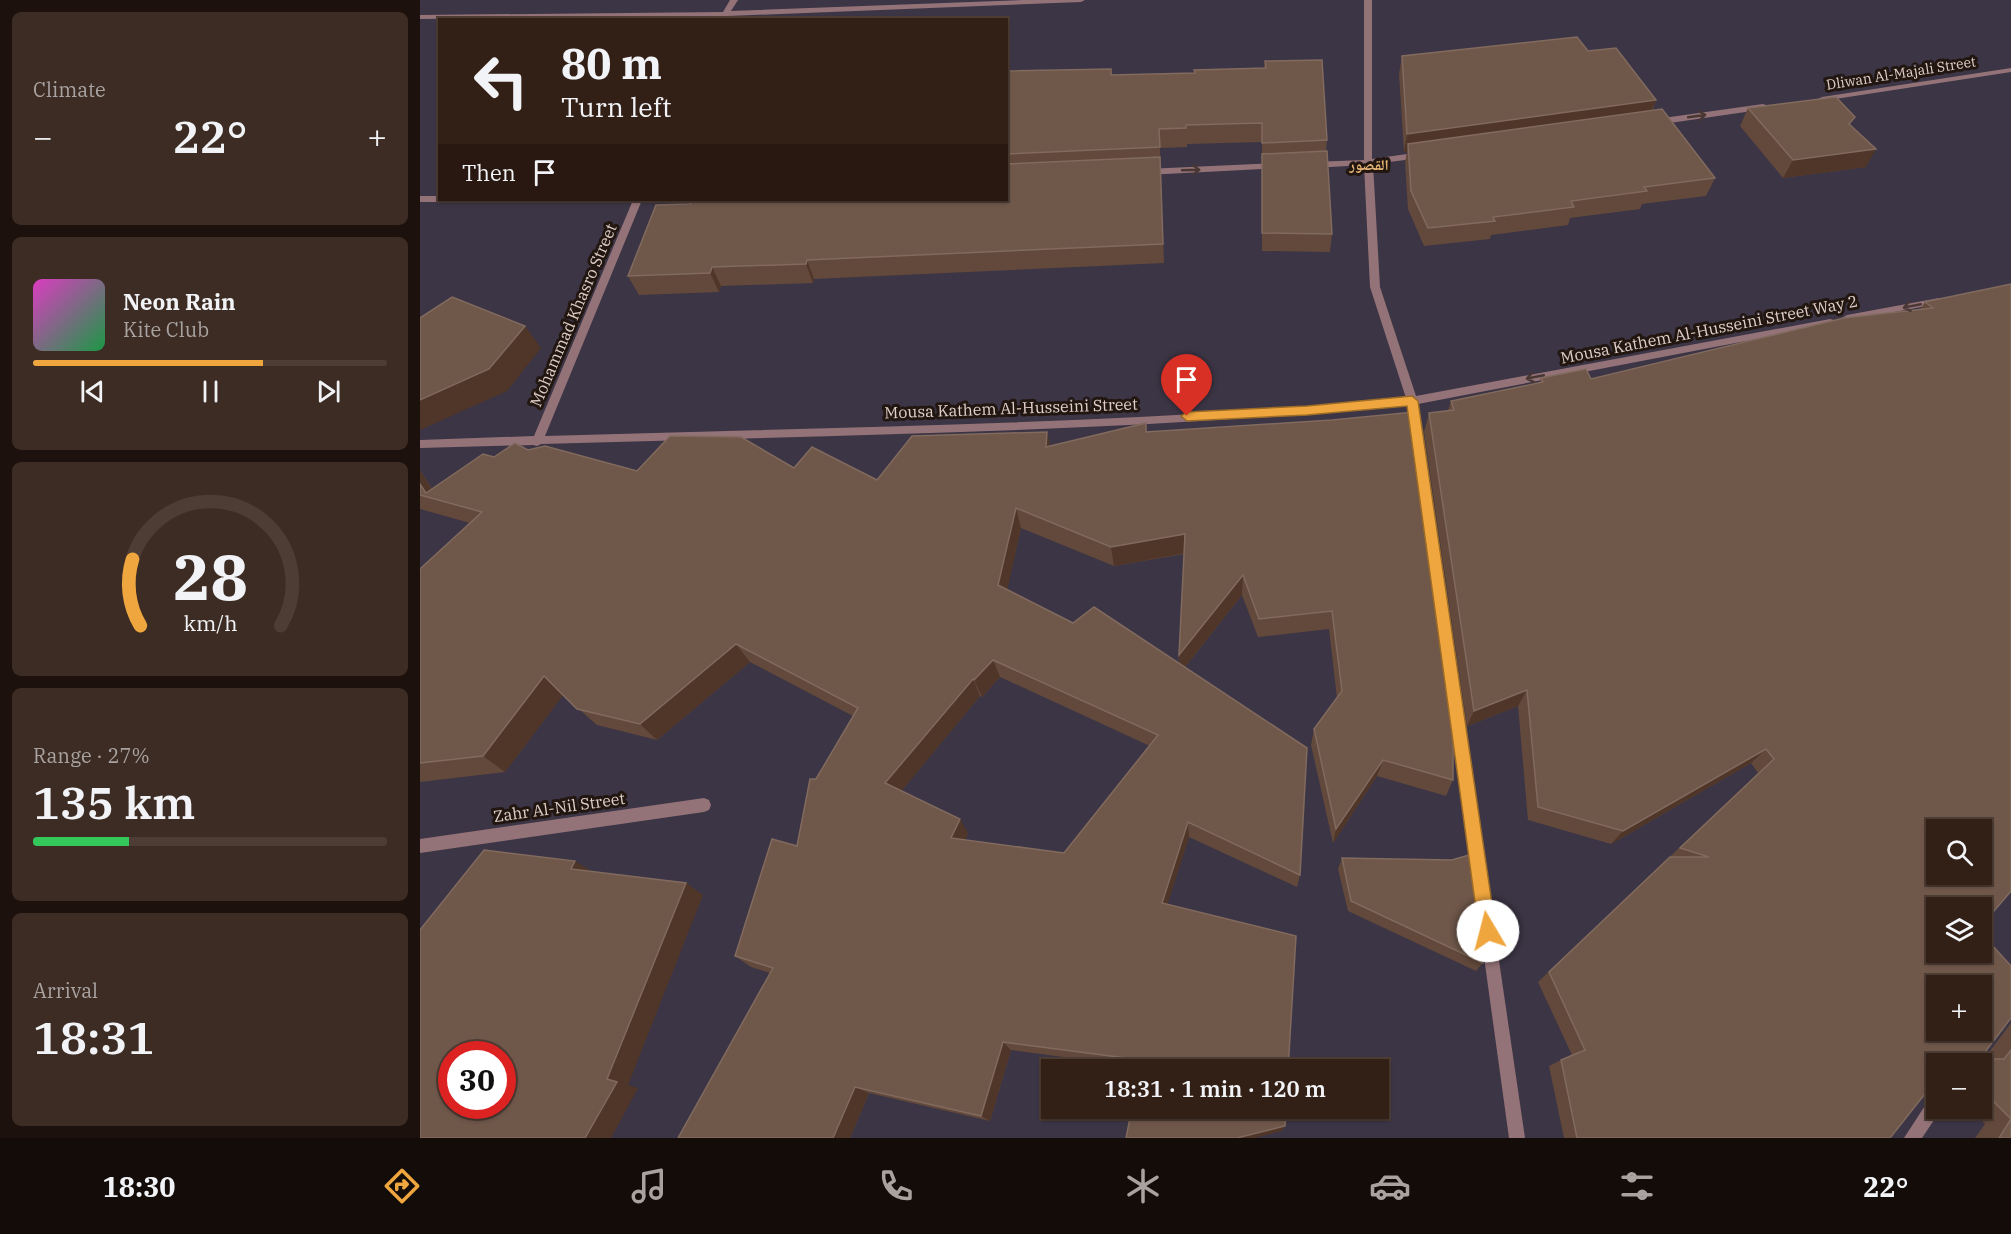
<!DOCTYPE html>
<html lang="en">
<head>
<meta charset="utf-8">
<style>
	:root { --surface:#321f16; --page:#3d2c23; --text:#f1f3f6; --muted:#a8a2a1; --line:#4d3d35; --accent:#f0a63e }
	body { margin:0; font-family:"IBM Plex Serif","Noto Naskh Arabic",serif; background:var(--page); color:var(--text); height:100vh; display:flex; flex-direction:column; font-size:22px; white-space:nowrap }
	* { box-sizing:border-box; margin:0 }
	p { font-size:20px; color:var(--muted) }
	.icon { flex:none; width:33px; height:33px; fill:none; stroke:currentColor; stroke-width:2; stroke-linecap:round; stroke-linejoin:round }
	.map { position:relative; flex:1; overflow:hidden }
	.drawer { display:flex; flex-direction:column; gap:12px; padding:12px; background:#1c110c; width:420px }
	.drawer>* { flex:none }
	.hud { position:absolute; left:18px; top:18px; width:570px; height:183px; border-radius:0px; box-shadow:0 2px 4px #0004,0 0 0 2px var(--line); background:#321f16; color:var(--text); overflow:hidden }
	.controls { position:absolute; left:1506px; top:819px; display:grid; gap:12px }
	.controls a { display:grid; place-items:center; width:66px; height:66px; border-radius:0px; background:var(--surface); box-shadow:0 2px 4px #0004,0 0 0 2px var(--line); font-size:30px }
	.speed { position:absolute; left:18px; top:1041px; display:flex; gap:12px; font-size:30px; font-weight:700; text-align:center }
	.speed>* { display:grid; place-content:center; width:78px; height:78px; border-radius:50%; background:var(--surface); box-shadow:0 2px 4px #0004,0 0 0 2px var(--line); line-height:1 }
	.speed .limit { border:9px solid #d22; background:#fff; color:#111 }
	.pin { position:absolute; display:grid; place-items:center; width:51px; height:51px; color:#fff; margin:-62px -26px; border-radius:50% 50% 50% 0; rotate:-45deg; box-shadow:0 0 6px #0007 }
	.pin .icon { rotate:45deg }
	.me { position:absolute; width:66px; margin:-33px; rotate:352deg; stroke-linejoin:round; filter:drop-shadow(0 0 4px #0008) }
	.turn { display:flex; align-items:center; gap:21px; height:126px; padding:0 24px; font-size:27px }
	.turn .icon { width:78px; height:78px; stroke-width:2.5 }
	.turn b { display:block; font-size:42px; line-height:51px }
	.then { display:flex; align-items:center; height:57px; padding:0 24px; background:#0003; gap:12px; font-size:22px }
	.big { font-size:45px; font-weight:600; line-height:1.1 }
	.drawer .card { flex:1; display:flex; flex-direction:column; justify-content:center; gap:9px; min-width:0; padding:0 21px; border-radius:9px; background:var(--page) }
	.drawer .dial { align-items:center; gap:0 }
	.dial svg { height:156px; overflow:visible; fill:none; stroke:var(--line); stroke-width:7; stroke-linecap:round; text-anchor:middle }
	.dial text { fill:var(--text); stroke:none }
	.song { display:flex; align-items:center; gap:18px }
	.cover { width:72px; height:72px; border-radius:9px; background:linear-gradient(135deg,hsl(310 70% 55%),hsl(140 70% 35%)) }
	.played { height:6px; border-radius:3px; background:linear-gradient(90deg,var(--accent) 65%,var(--line) 65%) }
	.keys { display:flex; justify-content:space-around; direction:ltr }
	.heat { display:flex; justify-content:space-between; align-items:center; font-size:33px; direction:ltr }
	.charge { height:9px; border-radius:4px; background:linear-gradient(90deg,#34c759 27%,var(--line) 0) }
	.trip { position:absolute; left:621px; top:1059px; width:348px; height:60px; border-radius:0px; background:var(--surface); box-shadow:0 2px 4px #0004,0 0 0 2px var(--line); font-weight:600; line-height:60px; text-align:center }
	.tab-bar { display:flex; height:96px; justify-content:space-around; align-items:center; background:#140c09; color:var(--muted) }
	.tab-bar .icon { width:42px; height:42px }
	.tab-bar .active { color:var(--accent) }
	.tab-bar b { font-size:27px; color:var(--text) }
	main { display:flex; flex:1; min-height:0 }
	.map>svg:first-child { display:block }
	.commercial { fill:#3c3545; fill-rule:evenodd }
	.lines { fill:none; stroke-linecap:round; stroke-linejoin:round }
	.street { fill:#947378; fill-rule:evenodd }
	.wall { fill:#62493b; fill-rule:evenodd }
	.shaded-wall { fill:#503629 }
	.building { fill:#6f574a; stroke:#816a5e; stroke-width:1.5; fill-rule:evenodd }
	.oneway { stroke:#493734 }
	.route { fill:#f0a63e; stroke:#9c6c28; stroke-width:1.5 }
	.labels { text-anchor:middle; dominant-baseline:central; stroke-width:6; stroke-linejoin:round; paint-order:stroke }
	.far-street-label { font-size:14px; fill:#e0cfc8; stroke:#211610 }
	.far-neighbourhood-label { font-size:15px; font-weight:bold; fill:#e7b475; stroke:#211610 }
	.street-label { font-size:16px; fill:#e0cfc8; stroke:#211610 }
</style>
</head>
<body>
<main>
<section class="drawer">
<div class="card"><p>Climate</p>
<div class="heat"><a>−</a><b class="big">22°</b><a>+</a></div>
</div>
<div class="card">
<div class="song"><i class="cover"></i><div><b>Neon Rain</b><p>Kite Club</p></div></div>
<div class="played"></div>
<div class="keys"><svg class="icon" aria-label="previous" viewBox="0 0 24 24"><path d="M18 5L8 12l10 7zM5 5v14"/></svg><svg class="icon" aria-label="pause" viewBox="0 0 24 24"><path d="M8 5v14M16 5v14"/></svg><svg class="icon" aria-label="next" viewBox="0 0 24 24"><path d="M6 5l10 7-10 7zM19 5v14"/></svg></div>
</div>
<div class="card dial"><svg viewBox="0 0 100 80">
<path d="M14 69A42 42 0 1 1 86 69"/>
<path d="M14 69A42 42 0 0 1 10 35" stroke="#f0a63e"/>
<text x="50" y="56" font-size="32" font-weight="700">28</text>
<text x="50" y="72" font-size="11">km/h</text>
</svg></div>
<div class="card"><p>Range · 27%</p><b class="big">135 km</b><div class="charge"></div></div>
<div class="card"><p>Arrival</p><b class="big">18:31</b></div>
</section>
<div class="map">
<svg width="1591" height="1138" viewBox="0 0 1591 1138">
	<rect width="100%" height="100%" fill="#43291e"/>
	<path class="commercial" d="M 0,0 L 1591,0 L 1591,1138 L 0,1138 ZM 20,20 L 586,20 L 586,200 L 20,200 ZM 1516,830 L 1562,830 L 1562,874 L 1516,874 ZM 1516,908 L 1562,908 L 1562,952 L 1516,952 ZM 1516,986 L 1562,986 L 1562,1030 L 1516,1030 ZM 32,1054 L 82,1054 L 82,1106 L 32,1106 ZM 1516,1064 L 1562,1064 L 1562,1108 L 1516,1108 ZM 632,1070 L 958,1070 L 958,1108 L 632,1108 Z"/>
	<g class="lines">
		<g class="street">
			<path d="M 310,0 L 318,0 L 311,11 L 603,0 L 665,0 L 661,2 L 308,16 L 306,20 L 298,20 L 300,16 L 0,19 L 0,15 L 303,12 Z"/>
			<path d="M 944,0 L 952,0 L 952,159 L 1001,152 L 1005,155 L 1001,158 L 953,164 L 960,287 L 996,396 L 1410,319 L 1414,320 L 1414,324 L 998,404 L 1002,439 L 997,443 L 992,439 L 987,405 C 700,433 410,435 121,444 L 117,446 L 113,445 L 0,448 L 0,440 L 114,436 L 213,200 L 222,200 L 125,436 C 412,427 700,425 986,398 L 950,287 L 944,165 L 893,168 L 889,165 L 893,162 L 944,160 Z"/>
			<path d="M 1591,68 L 1591,72 L 1402,101 L 1398,99 L 1402,97 Z"/>
			<path d="M 1343,104 L 1346,105 L 1346,109 L 1236,125 L 1232,122 L 1236,119 Z"/>
			<path d="M 858,163 L 861,164 L 861,168 L 726,175 L 722,172 L 726,169 Z"/>
			<path d="M 0,196 L 20,196 L 20,200 L 24,200 L 20,202 L 0,202 Z"/>
			<path d="M 1519,298 L 1524,301 L 1522,303 L 1427,321 L 1422,318 L 1427,315 Z"/>
			<path d="M 1030,661 L 1035,663 L 1036,667 L 1105,1138 L 1089,1138 L 1024,667 L 1025,663 Z"/>
			<path d="M 284,798 L 289,800 L 291,805 L 289,810 L 284,812 L 0,853 L 0,839 Z"/>
			<path d="M 1516,1096 L 1516,1108 L 1522,1108 L 1502,1138 L 1484,1138 L 1510,1098 Z"/>
		</g>
	</g>
	<g class="wall">
		<path d="M 1168,51 L 1236,100 L 1233,110 L 1295,178 L 1286,196 L 1222,204 L 1220,209 L 1150,218 L 1148,225 L 1071,235 L 1070,239 L 1004,246 L 988,209 L 985,162 L 987,152 L 984,152 L 979,74 L 982,56 Z"/>
		<path d="M 845,61 L 907,140 L 906,151 L 912,234 L 910,252 L 842,251 L 842,142 L 767,144 L 767,147 L 740,148 L 744,263 L 394,279 L 393,283 L 301,286 L 299,292 L 219,295 L 208,276 L 586,200 L 586,71 L 691,69 L 692,75 L 774,73 L 844,68 Z"/>
		<path d="M 1328,108 L 1431,125 L 1446,167 L 1363,178 L 1320,126 Z"/>
		<path d="M 1591,284 L 1516,908 L 1562,1059 L 1564,1059 L 1591,1023 L 1591,1138 L 1555,1138 L 1565,1124 L 1549,1108 L 1562,1108 L 1562,1064 L 1516,1064 L 1470,1138 L 1144,1138 L 1129,1066 L 1141,1060 L 1152,1055 L 1118,982 L 1338,773 L 1331,763 L 1191,844 L 1108,820 L 1098,706 L 1047,726 L 1004,432 L 1009,413 L 1028,411 L 1031,401 L 1119,383 L 1121,378 L 1171,379 L 1500,310 L 1505,302 Z"/>
		<path d="M 912,420 L 1033,682 L 1030,689 L 1033,780 L 1026,796 L 957,776 L 913,843 L 891,745 L 894,729 L 917,698 L 909,629 L 838,637 L 822,595 L 765,667 L 880,875 L 877,887 L 769,837 L 747,904 L 720,1067 L 591,1050 L 570,1121 L 449,1093 L 430,1138 L 350,973 L 331,967 L 315,956 L 377,846 L 396,779 L 433,716 L 330,662 L 237,740 L 177,725 L 143,695 L 85,772 L 0,782 L 0,569 L 50,523 L 0,509 L 0,470 L 12,489 L 74,457 L 108,450 L 217,471 L 374,468 L 457,480 L 630,446 L 726,423 L 726,432 ZM 601,528 L 694,566 L 764,554 L 759,664 L 653,623 L 587,589 ZM 580,677 L 730,746 L 644,853 L 545,840 L 548,833 L 481,791 L 560,696 L 562,697 Z"/>
		<path d="M 922,858 L 1032,860 L 1063,963 L 1056,971 L 928,911 L 918,869 Z"/>
	</g>
	<g class="shaded-wall">
		<path d="M 1236,100 L 1229,118 L 988,144 L 987,152 L 984,152 L 987,134 Z"/>
		<path d="M 1456,149 L 1446,167 L 1363,178 L 1373,160 Z"/>
		<path d="M 387,260 L 394,279 L 393,283 L 386,264 Z"/>
		<path d="M 292,267 L 301,286 L 299,292 L 290,273 Z"/>
		<path d="M 105,326 L 121,348 L 87,391 L 0,430 L 0,400 Z"/>
		<path d="M 627,432 L 632,453 L 626,447 Z"/>
		<path d="M 0,470 L 18,500 L 6,493 L 0,484 Z"/>
		<path d="M 596,508 L 601,528 L 584,604 L 578,585 Z"/>
		<path d="M 765,534 L 766,553 L 694,566 L 691,547 Z"/>
		<path d="M 823,575 L 822,595 L 760,673 L 759,655 Z"/>
		<path d="M 316,644 L 330,662 L 237,740 L 220,724 Z"/>
		<path d="M 573,660 L 580,677 L 562,697 L 554,680 Z"/>
		<path d="M 124,676 L 144,694 L 85,772 L 63,756 Z"/>
		<path d="M 553,679 L 560,696 L 475,799 L 465,783 Z"/>
		<path d="M 1107,690 L 1098,706 L 1047,726 L 1054,711 Z"/>
		<path d="M 1346,749 L 1331,763 L 1191,844 L 1203,831 Z"/>
		<path d="M 963,760 L 957,776 L 913,843 L 916,829 Z"/>
		<path d="M 540,819 L 548,833 L 540,852 L 531,838 Z"/>
		<path d="M 768,822 L 769,837 L 744,915 L 742,903 Z"/>
		<path d="M 155,861 L 176,874 L 151,869 Z"/>
		<path d="M 266,883 L 283,895 L 208,1085 L 218,1088 L 191,1138 L 165,1138 L 187,1079 Z"/>
		<path d="M 583,1042 L 591,1050 L 570,1121 L 561,1116 Z"/>
		<path d="M 435,1087 L 449,1093 L 430,1138 L 413,1138 Z"/>
		<path d="M 865,1126 L 862,1131 L 835,1138 L 817,1138 Z"/>
	</g>
	<g class="building">
		<path d="M 1157,37 L 1168,51 L 1196,48 L 1236,100 L 987,134 L 982,56 Z"/>
		<path d="M 902,60 L 907,140 L 842,143 L 842,123 L 766,125 L 766,128 L 739,129 L 740,147 L 586,154 L 586,71 L 691,69 L 691,75 L 775,73 L 774,70 L 846,68 L 845,61 Z"/>
		<path d="M 1416,97 L 1435,117 L 1429,124 L 1456,149 L 1373,160 L 1328,108 Z"/>
		<path d="M 1242,109 L 1295,178 L 1224,187 L 1227,191 L 1151,201 L 1154,207 L 1073,217 L 1075,221 L 1008,228 L 991,191 L 988,144 Z"/>
		<path d="M 907,151 L 912,234 L 842,233 L 842,154 Z"/>
		<path d="M 740,157 L 743,244 L 387,260 L 386,264 L 292,267 L 290,273 L 208,276 L 236,205 L 270,204 L 272,200 L 586,200 L 586,164 Z"/>
		<path d="M 1591,284 L 1591,891 L 1562,925 L 1562,908 L 1516,908 L 1516,952 L 1562,952 L 1562,934 L 1591,966 L 1591,1018 L 1562,1056 L 1562,1059 L 1584,1059 L 1591,1050 L 1591,1119 L 1562,1090 L 1562,1064 L 1534,1064 L 1531,1061 L 1530,1064 L 1516,1064 L 1516,1080 L 1470,1138 L 1157,1138 L 1141,1060 L 1165,1050 L 1129,972 L 1250,857 L 1289,857 L 1260,848 L 1354,759 L 1346,749 L 1203,831 L 1118,807 L 1107,690 L 1054,711 L 1009,413 L 1034,410 L 1031,401 L 1123,382 L 1121,378 L 1166,369 L 1171,379 L 1424,318 L 1513,308 L 1505,302 ZM 1516,830 L 1562,830 L 1562,874 L 1516,874 ZM 1516,986 L 1562,986 L 1562,1030 L 1516,1030 Z"/>
		<path d="M 32,297 L 105,326 L 69,369 L 0,400 L 0,318 Z"/>
		<path d="M 994,412 L 1033,682 L 1027,671 L 1033,714 L 1033,780 L 963,760 L 916,829 L 894,729 L 922,691 L 912,611 L 839,619 L 823,575 L 759,655 L 765,534 L 691,547 L 596,508 L 578,585 L 653,623 L 674,607 L 887,748 L 880,875 L 768,822 L 742,903 L 876,936 L 868,1070 L 720,1070 L 721,1060 L 583,1042 L 561,1116 L 435,1087 L 413,1138 L 258,1138 L 353,968 L 315,956 L 352,839 L 377,846 L 390,779 L 396,779 L 438,708 L 316,644 L 220,724 L 157,709 L 124,676 L 63,756 L 0,763 L 0,569 L 62,512 L 0,495 L 0,484 L 6,493 L 63,454 L 74,457 L 95,443 L 108,450 L 125,446 L 217,471 L 250,436 L 321,437 L 374,468 L 392,447 L 457,480 L 492,436 L 627,432 L 626,447 L 726,423 L 726,432 L 912,420 ZM 573,660 L 738,735 L 644,853 L 531,838 L 540,819 L 465,783 L 553,679 L 554,680 Z"/>
		<path d="M 64,850 L 155,861 L 151,869 L 266,883 L 187,1079 L 197,1082 L 165,1138 L 0,1138 L 0,930 ZM 32,1054 L 82,1054 L 82,1106 L 32,1106 Z"/>
		<path d="M 1049,855 L 1063,963 L 931,901 L 922,858 L 1032,860 Z"/>
		<path d="M 712,1108 L 866,1108 L 865,1126 L 817,1138 L 706,1138 Z"/>
		<path d="M 1591,1119 L 1591,1138 L 1579,1138 Z"/>
	</g>
	<defs><path id="oneway-shaft" d="M-6 0H5M1.5-3L5.5 0L1.5 3" fill="none" stroke-width="1.6" stroke-linecap="round" stroke-linejoin="round" transform="scale(1.5)"/></defs>
	<g class="oneway">
		<use href="#oneway-shaft" transform="translate(1277 116) rotate(-8)"/>
		<use href="#oneway-shaft" transform="translate(771 170) rotate(-2)"/>
		<use href="#oneway-shaft" transform="translate(1492 306) rotate(169)"/>
		<use href="#oneway-shaft" transform="translate(1115 377) rotate(169)"/>
	</g>
	<path class="route" d="M 992,396 L 998,401 L 1076,931 L 1074,937 L 1068,939 L 1062,937 L 1059,931 L 987,406 L 887,415 L 767,421 L 761,416 L 767,412 L 887,406 Z"/>
	<g class="labels">
		<g class="far-street-label">
			<text transform="translate(1481 73) rotate(-9)">Dliwan Al-Majali Street</text>
		</g>
		<g class="far-neighbourhood-label">
			<text x="949" y="164">القصور</text>
		</g>
		<g class="street-label">
			<text transform="translate(153 315) rotate(-67)">Mohammad Khasro Street</text>
			<text transform="translate(1289 329) rotate(-11)">Mousa Kathem Al-Husseini Street Way 2</text>
			<text transform="translate(591 408) rotate(-2)">Mousa Kathem Al-Husseini Street</text>
			<text transform="translate(139 807) rotate(-8)">Zahr Al-Nil Street</text>
		</g>
	</g>
</svg>
<div class="controls">
<a><svg class="icon" aria-label="search" viewBox="0 0 24 24"><circle cx="10" cy="10" r="6"/><path d="M15 15l6 6"/></svg></a>
<a><svg class="icon" aria-label="layers" viewBox="0 0 24 24"><path d="M12 4l9 5-9 5-9-5zM3 14l9 5 9-5"/></svg></a>
<a>+</a>
<a>−</a>
</div>
<div class="speed"><div class="limit">30</div></div>
<div class="pin" style="left:767px;top:416px;background:#d93025"><svg class="icon" aria-label="arrive" viewBox="0 0 24 24"><path d="M6 21V4h12l-3 4 3 4H6"/></svg></div>
<svg class="me" style="left:1068px;top:931px" viewBox="-20 -20 40 40"><circle r="19" fill="#fff"/><path d="M0-13L10 11 0 6-10 11z" fill="#f0a63e"/></svg>
<div class="trip">18:31 · 1 min · 120 m</div>
<div class="hud">
<div class="turn"><svg class="icon" aria-label="left" viewBox="0 0 24 24"><path d="M17 20v-9H6M10 6l-5 5 5 5"/></svg><div><b>80 m</b>Turn left</div></div>
<div class="then">Then<svg class="icon" aria-label="arrive" viewBox="0 0 24 24"><path d="M6 21V4h12l-3 4 3 4H6"/></svg></div>
</div>
</div>
</main>
<nav class="tab-bar">
<b>18:30</b>
<svg class="icon active" aria-label="directions" viewBox="0 0 24 24"><path d="M12 3l9 9-9 9-9-9zM9 14v-3h6M13 9l2 2-2 2"/></svg>
<svg class="icon" aria-label="music" viewBox="0 0 24 24"><path d="M9 18V5l10-2v13"/><circle cx="6" cy="18" r="3"/><circle cx="16" cy="16" r="3"/></svg>
<svg class="icon" aria-label="phone" viewBox="0 0 24 24"><path d="M5 4h4l2 5-3 2q2 4 5 5l2-3 5 2v4C11 20 4 13 5 4z"/></svg>
<svg class="icon" aria-label="climate" viewBox="0 0 24 24"><path d="M12 3v18M4 7l16 10M4 17L20 7"/></svg>
<svg class="icon" aria-label="car" viewBox="0 0 24 24"><path d="M5 17H2v-5l4-1 3-4h7l3 4 3 1v5h-3M9 17h6M6 11h13"/><circle cx="7" cy="17" r="2"/><circle cx="17" cy="17" r="2"/></svg>
<svg class="icon" aria-label="filters" viewBox="0 0 24 24"><path d="M4 7h16M4 17h16"/><circle cx="9" cy="7" r="2"/><circle cx="15" cy="17" r="2"/></svg>
<b>22°</b>
</nav>
</body>
</html>
